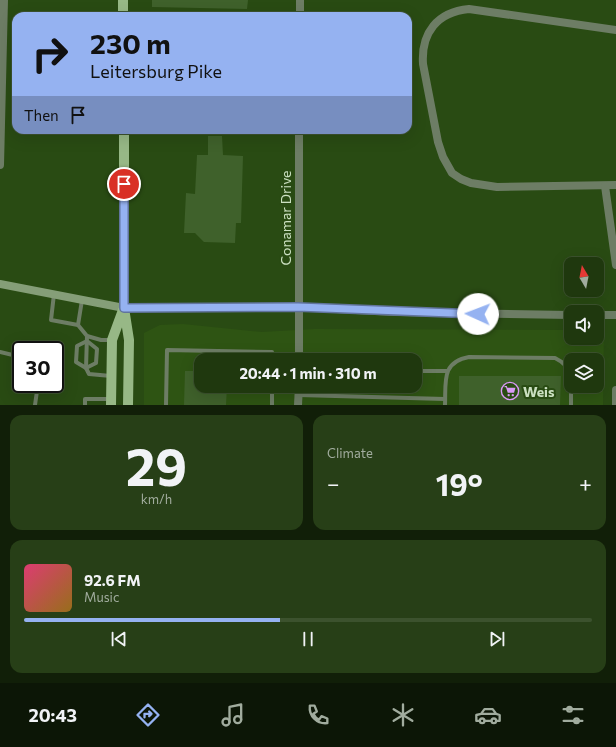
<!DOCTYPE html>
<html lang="en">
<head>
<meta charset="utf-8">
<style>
	:root { --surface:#1f380e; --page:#273f17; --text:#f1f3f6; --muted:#a1ac9e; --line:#3c522e; --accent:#95b2f1 }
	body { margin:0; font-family:Commissioner,sans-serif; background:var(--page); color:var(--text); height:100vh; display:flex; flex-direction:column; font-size:15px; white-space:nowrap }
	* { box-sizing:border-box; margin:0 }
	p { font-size:13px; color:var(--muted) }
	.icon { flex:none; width:22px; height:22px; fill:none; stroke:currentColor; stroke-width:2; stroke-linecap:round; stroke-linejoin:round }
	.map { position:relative; height:405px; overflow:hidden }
	.panel { display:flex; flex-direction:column; gap:10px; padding:10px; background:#111f08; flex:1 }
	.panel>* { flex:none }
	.hud { position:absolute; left:12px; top:12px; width:400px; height:122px; border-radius:12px; box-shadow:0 4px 16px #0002,0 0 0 1px var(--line); background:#95b2f1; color:#111; overflow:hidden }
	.needle { width:26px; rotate:350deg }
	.controls { position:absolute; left:564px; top:257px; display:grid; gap:8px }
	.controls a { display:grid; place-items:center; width:40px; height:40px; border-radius:8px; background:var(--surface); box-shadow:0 4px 16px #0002,0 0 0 1px var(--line); font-size:20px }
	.speed { position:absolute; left:12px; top:341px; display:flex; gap:8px; font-size:20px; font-weight:700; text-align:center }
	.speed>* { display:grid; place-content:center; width:52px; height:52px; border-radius:50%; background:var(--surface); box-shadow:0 4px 16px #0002,0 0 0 1px var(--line); line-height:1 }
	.speed .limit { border:2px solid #111; border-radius:6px; background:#fff; color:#111 }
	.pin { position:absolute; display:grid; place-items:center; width:34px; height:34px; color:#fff; margin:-17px; border:2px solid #fff; border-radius:50%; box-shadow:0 1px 4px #0007 }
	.me { position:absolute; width:44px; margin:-22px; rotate:272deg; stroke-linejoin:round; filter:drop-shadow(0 0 3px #0008) }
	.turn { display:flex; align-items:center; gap:14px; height:84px; padding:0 12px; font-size:18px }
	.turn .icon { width:52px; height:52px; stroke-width:2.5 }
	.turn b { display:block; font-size:28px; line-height:34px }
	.then { display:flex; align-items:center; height:38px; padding:0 12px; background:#0003; gap:8px; font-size:15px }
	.big { font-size:30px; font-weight:700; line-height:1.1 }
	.panel .tile { flex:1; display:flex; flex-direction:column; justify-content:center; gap:6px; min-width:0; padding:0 14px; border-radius:12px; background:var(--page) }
	.panel .dial { align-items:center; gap:0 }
	.dial b { font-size:52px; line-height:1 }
	.song { display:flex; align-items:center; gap:12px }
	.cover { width:48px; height:48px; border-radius:6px; background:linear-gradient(135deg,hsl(340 70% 55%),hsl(40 70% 35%)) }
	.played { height:4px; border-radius:2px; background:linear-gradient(90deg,var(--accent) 45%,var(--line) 45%) }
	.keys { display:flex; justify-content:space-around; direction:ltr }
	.heat { display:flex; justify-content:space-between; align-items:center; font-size:22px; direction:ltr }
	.panel .tiles { flex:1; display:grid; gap:10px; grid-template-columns:1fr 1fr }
	.tile:last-child { grid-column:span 2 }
	.trip { position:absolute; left:194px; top:353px; width:228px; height:40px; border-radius:12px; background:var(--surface); box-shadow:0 4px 16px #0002,0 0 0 1px var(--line); font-weight:700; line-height:40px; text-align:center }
	.menu { display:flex; height:64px; justify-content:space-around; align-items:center; background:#0c1606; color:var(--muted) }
	.menu .icon { width:28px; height:28px }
	.menu .on { color:var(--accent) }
	.menu b { font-size:18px; color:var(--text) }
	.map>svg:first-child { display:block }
	.built { fill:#2e5413; fill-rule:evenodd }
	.building { fill:#3f612b }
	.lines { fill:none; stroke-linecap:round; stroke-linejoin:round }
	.lane { stroke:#6d7d65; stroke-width:4 }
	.street { stroke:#6d7d65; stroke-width:8 }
	.secondary { stroke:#859e78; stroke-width:8 }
	.primary { stroke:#97b886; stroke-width:10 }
	.route-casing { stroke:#61749d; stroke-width:10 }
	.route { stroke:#95b2f1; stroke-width:7 }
	.labels { text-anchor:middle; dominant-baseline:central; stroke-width:4; stroke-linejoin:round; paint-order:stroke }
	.street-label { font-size:14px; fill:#cbe0c1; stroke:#294b13 }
	.poi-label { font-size:14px; font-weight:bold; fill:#cbe0c1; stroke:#294b13; text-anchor:start }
</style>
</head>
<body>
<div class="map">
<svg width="616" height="405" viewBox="0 0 616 405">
	<rect width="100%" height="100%" fill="#294b13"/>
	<path class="built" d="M 183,324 L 262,332 L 315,329 L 571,330 L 571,338 L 597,338 L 597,330 L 604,330 L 603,405 L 144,405 L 144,333 L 160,325 ZM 201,360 L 415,360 L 415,386 L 201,386 ZM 571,360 L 597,360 L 597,386 L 571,386 Z"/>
	<g class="building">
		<path d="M 152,0 L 248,0 L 247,9 L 152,7 Z"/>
		<path d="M 208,136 L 222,136 L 223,155 L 243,156 L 241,223 L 236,223 L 235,243 L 204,242 L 195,233 L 184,233 L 186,193 L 195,194 L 197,155 L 208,155 Z"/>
		<path d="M 185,371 L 201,371 L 201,386 L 227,386 L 226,405 L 184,405 Z"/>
		<path d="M 459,376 L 561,376 L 560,405 L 459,405 Z"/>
	</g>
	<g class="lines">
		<g class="lane">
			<path d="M 54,294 L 51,320 L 78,325"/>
			<path d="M 82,300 L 78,325 L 87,336 L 86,368 L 89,374 L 111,376"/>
			<path d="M 87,336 L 101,340 L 112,340"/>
			<path d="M 87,341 L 97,349 L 96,363 L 86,368 L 76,362 L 77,346 Z"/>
			<path d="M 0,352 L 21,357"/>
			<path d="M 415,371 L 447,371"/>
			<path d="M 299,395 L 445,399"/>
			<path d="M 325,395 L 326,386"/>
			<path d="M 35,405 L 38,384"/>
			<path d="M 85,405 L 85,399 L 111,399"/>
			<path d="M 166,405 L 167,350 L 272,352 L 272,360"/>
			<path d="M 272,405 L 272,386"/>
			<path d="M 445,405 C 446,382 441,362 469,357 L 555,358 C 563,362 567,366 571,375"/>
			<path d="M 571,405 L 571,386"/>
		</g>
		<g class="street">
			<path d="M 300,16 L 300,0"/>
			<path d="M 616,30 L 469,9 C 437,12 421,33 423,64 L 438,142 L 443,157 L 452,173 L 461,179 L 471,183 L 497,187 L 616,185"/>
			<path d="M 0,165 L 4,0"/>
			<path d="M 605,186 L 616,265"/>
			<path d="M 124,308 L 298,307 L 394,312 L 571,315"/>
			<path d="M 597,315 L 616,315"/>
			<path d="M 299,360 L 299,130"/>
			<path d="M 298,405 L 299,386"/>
			<path d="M 616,405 L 616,390"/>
		</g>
		<path class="secondary" d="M 0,284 L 124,308"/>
		<g class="primary">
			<path d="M 123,16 L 123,0"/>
			<path d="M 124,130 L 124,308 L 129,340 L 128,405"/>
			<path d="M 111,405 L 112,340 L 123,310"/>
		</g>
	</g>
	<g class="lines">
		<defs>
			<path id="route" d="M 124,184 L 124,308 L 298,307 L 478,314"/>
		</defs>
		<use href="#route" class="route-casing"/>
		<use href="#route" class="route"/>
	</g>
	<defs>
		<symbol id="supermarket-ring" viewBox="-11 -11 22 22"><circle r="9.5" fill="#294b13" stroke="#da9af6" stroke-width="1.5"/><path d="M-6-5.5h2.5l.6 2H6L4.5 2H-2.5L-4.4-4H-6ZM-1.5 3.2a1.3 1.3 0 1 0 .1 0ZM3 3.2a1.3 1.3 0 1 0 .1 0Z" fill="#da9af6"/></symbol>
	</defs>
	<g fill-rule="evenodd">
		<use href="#supermarket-ring" x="500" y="381" width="20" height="20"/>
	</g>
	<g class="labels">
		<g class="street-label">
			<text transform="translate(285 218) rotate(-90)">Conamar Drive</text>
		</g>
		<g class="poi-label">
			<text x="523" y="391">Weis</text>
		</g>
	</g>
</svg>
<div class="controls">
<a><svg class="needle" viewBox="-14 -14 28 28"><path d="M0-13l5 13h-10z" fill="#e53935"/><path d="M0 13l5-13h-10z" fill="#a1ac9e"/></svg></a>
<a><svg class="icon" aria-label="sound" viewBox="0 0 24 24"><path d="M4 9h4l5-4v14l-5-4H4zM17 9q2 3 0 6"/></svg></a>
<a><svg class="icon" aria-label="layers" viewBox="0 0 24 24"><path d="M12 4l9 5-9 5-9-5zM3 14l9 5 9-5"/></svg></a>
</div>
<div class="speed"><div class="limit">30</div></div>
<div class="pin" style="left:124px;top:184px;background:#d93025"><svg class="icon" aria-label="arrive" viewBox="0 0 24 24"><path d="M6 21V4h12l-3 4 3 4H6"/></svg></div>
<svg class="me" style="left:478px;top:314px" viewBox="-20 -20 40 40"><circle r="19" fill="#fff"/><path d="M0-13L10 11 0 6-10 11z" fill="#95b2f1"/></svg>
<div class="trip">20:44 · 1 min · 310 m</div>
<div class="hud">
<div class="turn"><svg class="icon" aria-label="right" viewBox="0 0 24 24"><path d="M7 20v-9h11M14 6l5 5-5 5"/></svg><div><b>230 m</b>Leitersburg Pike</div></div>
<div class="then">Then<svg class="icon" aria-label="arrive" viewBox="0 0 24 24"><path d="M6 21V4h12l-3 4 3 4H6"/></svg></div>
</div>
</div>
<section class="panel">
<div class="tiles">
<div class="tile dial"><b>29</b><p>km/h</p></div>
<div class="tile"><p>Climate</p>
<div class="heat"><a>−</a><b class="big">19°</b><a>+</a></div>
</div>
<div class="tile">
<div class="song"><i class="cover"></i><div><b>92.6 FM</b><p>Music</p></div></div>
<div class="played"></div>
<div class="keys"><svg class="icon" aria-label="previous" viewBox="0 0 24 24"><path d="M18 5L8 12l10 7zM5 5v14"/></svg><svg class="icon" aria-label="pause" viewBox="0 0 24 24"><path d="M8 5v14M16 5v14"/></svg><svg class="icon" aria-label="next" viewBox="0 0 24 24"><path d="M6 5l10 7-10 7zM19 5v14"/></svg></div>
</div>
</div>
</section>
<nav class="menu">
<b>20:43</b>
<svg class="icon on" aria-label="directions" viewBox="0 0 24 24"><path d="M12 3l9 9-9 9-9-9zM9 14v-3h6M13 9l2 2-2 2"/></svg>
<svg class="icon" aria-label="music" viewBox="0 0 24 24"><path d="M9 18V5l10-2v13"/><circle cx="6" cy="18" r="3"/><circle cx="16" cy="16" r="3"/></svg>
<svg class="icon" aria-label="phone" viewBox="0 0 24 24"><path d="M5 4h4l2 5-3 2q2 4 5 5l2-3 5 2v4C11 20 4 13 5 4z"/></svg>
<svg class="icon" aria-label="climate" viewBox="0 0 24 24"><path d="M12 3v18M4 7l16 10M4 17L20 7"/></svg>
<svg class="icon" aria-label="car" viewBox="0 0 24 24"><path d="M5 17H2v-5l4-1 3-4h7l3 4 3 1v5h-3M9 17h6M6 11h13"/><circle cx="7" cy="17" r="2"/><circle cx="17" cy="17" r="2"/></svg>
<svg class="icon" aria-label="filters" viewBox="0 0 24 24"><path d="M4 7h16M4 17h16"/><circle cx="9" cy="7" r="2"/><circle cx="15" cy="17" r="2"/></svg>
</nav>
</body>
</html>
